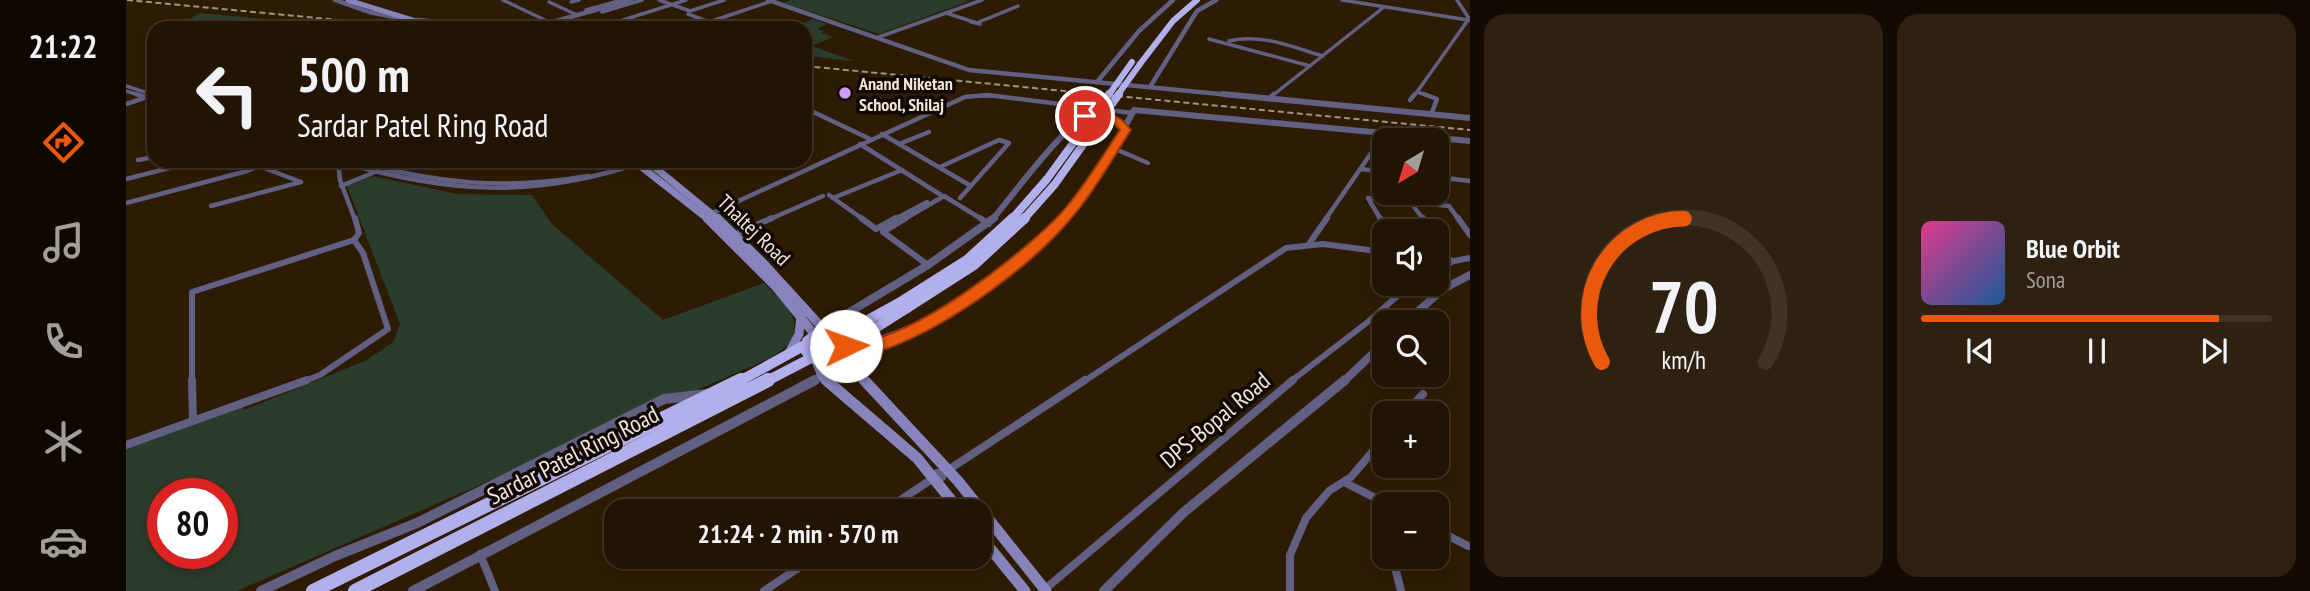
<!DOCTYPE html>
<html lang="en">
<head>
<meta charset="utf-8">
<style>
	:root { --surface:#221403; --page:#2e2112; --text:#f1f3f6; --muted:#a29e9a; --line:#3f3325; --accent:#ea580c }
	body { margin:0; font-family:"PT Sans Narrow",sans-serif; background:var(--page); color:var(--text); height:100vh; display:flex; flex-direction:column; font-size:26px; white-space:nowrap }
	* { box-sizing:border-box; margin:0 }
	p { font-size:23px; color:var(--muted) }
	.icon { flex:none; width:38px; height:38px; fill:none; stroke:currentColor; stroke-width:2; stroke-linecap:round; stroke-linejoin:round }
	.map { position:relative; flex:1; overflow:hidden }
	.sheet { display:flex; flex-direction:column; gap:14px; padding:14px; background:#130b02; width:840px }
	.sheet>* { flex:none }
	.hud { position:absolute; left:21px; top:21px; width:665px; height:147px; border-radius:21px; box-shadow:0 4px 10px #0003,0 0 0 2px var(--line); background:#221403; color:var(--text); overflow:hidden }
	.needle { width:46px; rotate:218deg }
	.controls { position:absolute; left:1246px; top:128px; display:grid; gap:14px }
	.controls a { display:grid; place-items:center; width:77px; height:77px; border-radius:14px; background:var(--surface); box-shadow:0 4px 10px #0003,0 0 0 2px var(--line); font-size:35px }
	.speed { position:absolute; left:21px; top:478px; display:flex; gap:14px; font-size:35px; font-weight:700; text-align:center }
	.speed>* { display:grid; place-content:center; width:91px; height:91px; border-radius:50%; background:var(--surface); box-shadow:0 4px 10px #0003,0 0 0 2px var(--line); line-height:1 }
	.speed .limit { border:10px solid #d22; background:#fff; color:#111 }
	.pin { position:absolute; display:grid; place-items:center; width:60px; height:60px; color:#fff; margin:-30px; border:4px solid #fff; border-radius:50%; box-shadow:0 2px 7px #0007 }
	.me { position:absolute; width:77px; margin:-38px; rotate:87deg; stroke-linejoin:round; filter:drop-shadow(0 0 5px #0008) }
	.turn { display:flex; align-items:center; gap:24px; height:147px; padding:0 35px; font-size:32px }
	.turn .icon { width:91px; height:91px; stroke-width:2.5 }
	.turn b { display:block; font-size:49px; line-height:60px }
	.sheet .card { flex:1; display:flex; flex-direction:column; justify-content:center; gap:10px; min-width:0; padding:0 24px; border-radius:21px; background:var(--page) }
	.sheet .dial { align-items:center; gap:0 }
	.dial svg { height:182px; overflow:visible; fill:none; stroke:var(--line); stroke-width:7; stroke-linecap:round; text-anchor:middle }
	.dial text { fill:var(--text); stroke:none }
	.song { display:flex; align-items:center; gap:21px }
	.cover { width:84px; height:84px; border-radius:10px; background:linear-gradient(135deg,hsl(330 70% 55%),hsl(210 70% 35%)) }
	.played { height:7px; border-radius:4px; background:linear-gradient(90deg,var(--accent) 85%,var(--line) 85%) }
	.keys { display:flex; justify-content:space-around; direction:ltr }
	.sheet .tiles { flex:1; display:grid; gap:14px; grid-template-columns:repeat(2,1fr) }
	.trip { position:absolute; left:478px; top:499px; width:388px; height:70px; border-radius:21px; background:var(--surface); box-shadow:0 4px 10px #0003,0 0 0 2px var(--line); font-weight:600; line-height:70px; text-align:center }
	main { display:flex; flex:1; min-height:0 }
	.tab-bar { display:flex; flex-direction:column; width:126px; justify-content:space-around; align-items:center; background:#0e0801; color:var(--muted) }
	.tab-bar .icon { width:49px; height:49px }
	.tab-bar .selected { color:var(--accent) }
	.tab-bar b { font-size:32px; color:var(--text) }
	.map>svg:first-child { display:block }
	.green { fill:#2a3c2c; fill-rule:evenodd }
	.lines { fill:none; stroke-linecap:round; stroke-linejoin:round }
	.minor-far3 { stroke:#616082; stroke-width:3.5 }
	.minor-far2 { stroke:#616082; stroke-width:4.5 }
	.minor-far1 { stroke:#616082; stroke-width:6 }
	.minor { stroke:#616082; stroke-width:8 }
	.tertiary-far3 { stroke:#616082; stroke-width:4.5 }
	.tertiary-far2 { stroke:#616082; stroke-width:6 }
	.tertiary-far1 { stroke:#616082; stroke-width:8 }
	.tertiary { stroke:#616082; stroke-width:10 }
	.secondary-far2 { stroke:#8784bb; stroke-width:7 }
	.secondary-far1 { stroke:#8784bb; stroke-width:9 }
	.secondary { stroke:#8784bb; stroke-width:11 }
	.trunk-far2 { stroke:#b2b0ec; stroke-width:6 }
	.trunk-far1 { stroke:#b2b0ec; stroke-width:10 }
	.trunk { stroke:#b2b0ec; stroke-width:14 }
	.rail { stroke:#a39382; stroke-width:2; stroke-dasharray:6 3.5; stroke-linecap:butt }
	.secondary-bridge { stroke:#8784bb; stroke-width:5 }
	.trunk-bridge-far2 { stroke:#b2b0ec; stroke-width:6 }
	.trunk-bridge-far1 { stroke:#b2b0ec; stroke-width:8 }
	.trunk-bridge { stroke:#b2b0ec; stroke-width:10 }
	.route { fill:#ea580c; stroke:#983908; stroke-width:2 }
	.poi-dot { fill:#d09dfe; stroke:#100802; stroke-width:2.5 }
	.labels { text-anchor:middle; dominant-baseline:central; stroke-width:7; stroke-linejoin:round; paint-order:stroke }
	.far-poi-label { font-size:18px; font-weight:bold; fill:#f3e5d8; stroke:#100802; text-anchor:start }
	.street-label { font-size:21px; fill:#f3e5d8; stroke:#100802 }
	.near-street-label { font-size:24px; fill:#f3e5d8; stroke:#100802 }
</style>
</head>
<body>
<main>
<nav class="tab-bar">
<b>21:22</b>
<svg class="icon selected" aria-label="directions" viewBox="0 0 24 24"><path d="M12 3l9 9-9 9-9-9zM9 14v-3h6M13 9l2 2-2 2"/></svg>
<svg class="icon" aria-label="music" viewBox="0 0 24 24"><path d="M9 18V5l10-2v13"/><circle cx="6" cy="18" r="3"/><circle cx="16" cy="16" r="3"/></svg>
<svg class="icon" aria-label="phone" viewBox="0 0 24 24"><path d="M5 4h4l2 5-3 2q2 4 5 5l2-3 5 2v4C11 20 4 13 5 4z"/></svg>
<svg class="icon" aria-label="climate" viewBox="0 0 24 24"><path d="M12 3v18M4 7l16 10M4 17L20 7"/></svg>
<svg class="icon" aria-label="car" viewBox="0 0 24 24"><path d="M5 17H2v-5l4-1 3-4h7l3 4 3 1v5h-3M9 17h6M6 11h13"/><circle cx="7" cy="17" r="2"/><circle cx="17" cy="17" r="2"/></svg>
</nav>
<div class="map">
<svg width="1344" height="591" viewBox="0 0 1344 591">
	<rect width="100%" height="100%" fill="#2e1b04"/>
	<g class="green">
		<path d="M 665,0 L 840,0 L 843,1 L 753,34 L 657,3 Z"/>
		<path d="M 73,13 L 234,28 L 69,28 L 58,23 Z"/>
		<path d="M 687,19 L 701,24 L 691,29 L 698,31 L 695,33 L 707,37 L 686,46 L 728,61 L 679,56 L 679,28 L 666,28 Z"/>
		<path d="M 247,176 L 331,194 L 406,195 L 425,223 L 537,320 L 638,283 C 646,292 663,306 667,318 C 677,348 639,360 619,369 L 111,591 L 0,591 L 0,441 L 116,401 L 118,410 L 241,360 L 267,342 L 274,324 L 221,186 ZM 37,494 L 96,494 L 96,553 L 37,553 Z"/>
	</g>
	<g class="lines">
		<g class="minor-far3">
			<path d="M 377,0 L 425,23"/>
			<path d="M 533,0 L 564,11 L 598,0"/>
			<path d="M 1216,0 L 1342,20 L 1291,92 L 1303,96"/>
			<path d="M 1331,0 L 1344,20"/>
			<path d="M 423,2 L 451,15"/>
			<path d="M 445,2 L 453,0"/>
			<path d="M 460,10 L 496,0"/>
			<path d="M 476,12 L 516,0"/>
			<path d="M 820,13 L 854,24 L 845,22"/>
			<path d="M 562,14 L 583,22"/>
			<path d="M 494,21 L 560,0"/>
			<path d="M 853,22 L 892,6"/>
			<path d="M 565,28 L 646,1"/>
			<path d="M 753,37 L 856,0"/>
			<path d="M 1083,39 L 1184,66"/>
			<path d="M 1103,41 C 1135,33 1166,47 1197,56"/>
			<path d="M 0,86 L 28,95"/>
			<path d="M 0,91 L 16,96"/>
			<path d="M 849,96 L 870,96"/>
			<path d="M 1146,96 L 1258,7"/>
			<path d="M 1287,96 L 1291,92"/>
		</g>
		<g class="minor-far2">
			<path d="M 10,94 L 28,100"/>
			<path d="M 1298,94 L 1311,99 L 1305,115"/>
			<path d="M 1142,99 L 1148,94"/>
			<path d="M 1284,100 L 1289,94"/>
			<path d="M 0,104 L 18,98"/>
			<path d="M 679,108 L 744,139"/>
			<path d="M 756,134 L 845,186"/>
			<path d="M 734,144 L 815,195"/>
			<path d="M 773,144 L 803,132"/>
			<path d="M 987,148 L 1022,163"/>
			<path d="M 1243,157 L 1258,160"/>
			<path d="M 12,160 L 28,157"/>
			<path d="M 212,161 C 323,194 409,199 520,161"/>
			<path d="M 212,161 L 214,180 L 229,220"/>
			<path d="M 231,161 C 308,184 382,190 462,176"/>
			<path d="M 814,167 L 873,140 L 883,143 L 834,198"/>
			<path d="M 1235,169 L 1258,172"/>
			<path d="M 1311,177 L 1344,181"/>
			<path d="M 0,179 L 71,161"/>
			<path d="M 215,186 L 249,172"/>
			<path d="M 703,195 L 738,220"/>
			<path d="M 707,198 L 776,170"/>
			<path d="M 0,203 L 121,171 L 145,161"/>
			<path d="M 1285,203 L 1298,220"/>
			<path d="M 85,206 L 175,182 L 120,161"/>
			<path d="M 582,215 L 839,97 L 861,95 L 1006,113"/>
			<path d="M 642,220 L 697,196"/>
			<path d="M 767,220 L 801,202"/>
			<path d="M 777,220 L 818,196 L 857,220"/>
			<path d="M 1199,220 L 1259,133"/>
			<path d="M 1255,220 L 1242,198 L 1323,206 L 1333,220"/>
		</g>
		<g class="minor-far1">
			<path d="M 735,218 L 750,229 L 770,218"/>
			<path d="M 780,218 L 757,232 L 802,265"/>
			<path d="M 854,218 L 863,224"/>
			<path d="M 1254,218 L 1262,231 L 1300,223 L 1297,218"/>
			<path d="M 1332,218 L 1344,235"/>
			<path d="M 610,234 L 646,218"/>
			<path d="M 1183,244 L 1201,218"/>
			<path d="M 1311,255 L 1327,261"/>
			<path d="M 1311,269 L 1328,261 L 1344,258"/>
			<path d="M 66,382 L 66,292 L 228,240 L 233,233 L 229,218"/>
			<path d="M 176,382 L 194,375 L 262,329 L 237,253 L 228,240"/>
			<path d="M 957,382 L 1160,248 L 1197,244 L 1258,252"/>
			<path d="M 1164,382 L 1243,321 L 1285,284"/>
		</g>
		<g class="minor">
			<path d="M 66,380 L 67,421"/>
			<path d="M 1280,413 L 1297,394"/>
			<path d="M 0,445 L 181,380"/>
			<path d="M 811,473 L 815,473 L 816,477 L 811,477 Z"/>
			<path d="M 816,474 L 959,380"/>
			<path d="M 1218,482 L 1261,504"/>
			<path d="M 758,511 L 809,477"/>
			<path d="M 1311,530 L 1342,546"/>
			<path d="M 354,554 L 369,591"/>
			<path d="M 1270,571 L 1275,591"/>
			<path d="M 919,589 L 1167,380"/>
			<path d="M 638,591 L 690,556"/>
			<path d="M 1164,591 L 1164,555 L 1180,518 L 1203,491 L 1225,477 L 1258,438"/>
		</g>
		<g class="tertiary-far3">
			<path d="M 209,0 L 243,12 L 283,20"/>
			<path d="M 642,0 L 843,70 L 1115,96"/>
			<path d="M 292,20 L 380,28"/>
			<path d="M 405,28 L 505,0"/>
			<path d="M 971,82 L 1013,31 L 1047,0"/>
			<path d="M 1024,87 L 1071,11 L 1090,0"/>
		</g>
		<g class="tertiary-far2">
			<path d="M 1097,94 L 1344,118"/>
			<path d="M 866,220 C 883,200 945,116 966,113 C 979,112 992,121 999,130"/>
			<path d="M 935,220 C 964,186 987,150 1008,110 L 1344,141"/>
		</g>
		<g class="tertiary-far1">
			<path d="M 1280,322 L 1317,289 L 1344,275"/>
			<path d="M 697,328 L 802,265 L 868,218"/>
			<path d="M 721,351 C 805,327 880,286 936,218"/>
			<path d="M 685,382 L 696,376"/>
			<path d="M 1217,382 L 1258,343"/>
		</g>
		<g class="tertiary">
			<path d="M 135,591 L 209,556 L 291,523 L 538,399 L 581,394"/>
			<path d="M 287,591 L 689,380"/>
			<path d="M 978,591 L 1058,512 L 1219,380"/>
		</g>
		<g class="secondary-far2">
			<path d="M 508,161 L 583,220"/>
			<path d="M 521,161 L 593,220"/>
		</g>
		<g class="secondary-far1">
			<path d="M 581,218 L 649,286 L 689,335"/>
			<path d="M 591,218 L 638,264 L 702,334"/>
			<path d="M 663,353 L 673,334 L 675,316"/>
			<path d="M 717,357 L 740,382"/>
			<path d="M 690,361 L 696,376 L 702,382"/>
		</g>
		<g class="secondary">
			<path d="M 700,380 L 791,458 L 834,511"/>
			<path d="M 738,380 L 832,481 L 920,591"/>
			<path d="M 854,536 L 899,591"/>
		</g>
		<path class="trunk-far2" d="M 1014,64 L 1047,21 L 1071,0"/>
		<g class="trunk-far1">
			<path d="M 702,334 C 714,337 722,342 719,355 L 703,363 L 685,358 L 679,350 L 681,341 L 689,335 Z"/>
			<path d="M 702,334 L 742,320 L 773,303"/>
			<path d="M 721,346 L 781,308"/>
			<path d="M 612,382 L 679,345"/>
			<path d="M 639,382 L 685,358"/>
		</g>
		<g class="trunk">
			<path d="M 187,591 L 615,380"/>
			<path d="M 229,591 L 642,380"/>
		</g>
		<g class="rail">
			<path d="M 1,0 L 297,28"/>
			<path d="M 679,66 L 1344,130"/>
		</g>
		<path class="secondary-bridge" d="M 222,0 L 312,28"/>
		<g class="trunk-bridge-far2">
			<path d="M 982,96 L 1006,62"/>
			<path d="M 991,96 L 1014,64"/>
		</g>
		<g class="trunk-bridge-far1">
			<path d="M 885,220 L 921,179 L 983,94"/>
			<path d="M 897,220 L 929,184 L 993,94"/>
		</g>
		<g class="trunk-bridge">
			<path d="M 773,303 L 841,260 L 887,218"/>
			<path d="M 781,308 L 848,265 L 899,218"/>
		</g>
	</g>
	<path class="route" d="M 965,110 C 983,113 994,114 1005,130 C 988,156 972,185 952,210 C 910,264 826,324 763,348 C 749,352 734,354 721,357 L 715,355 L 712,346 L 714,342 L 720,340 C 771,355 910,245 942,205 C 961,182 977,155 994,130 C 985,119 973,115 959,119 L 954,116 Z"/>
	<circle class="poi-dot" cx="719" cy="93" r="7"/>
	<g class="labels">
		<g class="far-poi-label">
			<text x="733" y="83">Anand Niketan<tspan x="733" dy="21">School, Shilaj</tspan></text>
		</g>
		<g class="street-label">
			<text transform="translate(628 230) rotate(44)">Thaltej Road</text>
		</g>
		<g class="near-street-label">
			<text transform="translate(1089 420) rotate(-40)">DPS-Bopal Road</text>
			<text transform="translate(447 455) rotate(-27)">Sardar Patel Ring Road</text>
		</g>
	</g>
</svg>
<div class="controls">
<a><svg class="needle" viewBox="-14 -14 28 28"><path d="M0-13l5 13h-10z" fill="#e53935"/><path d="M0 13l5-13h-10z" fill="#a29e9a"/></svg></a>
<a><svg class="icon" aria-label="sound" viewBox="0 0 24 24"><path d="M4 9h4l5-4v14l-5-4H4zM17 9q2 3 0 6"/></svg></a>
<a><svg class="icon" aria-label="search" viewBox="0 0 24 24"><circle cx="10" cy="10" r="6"/><path d="M15 15l6 6"/></svg></a>
<a>+</a>
<a>−</a>
</div>
<div class="speed"><div class="limit">80</div></div>
<div class="pin" style="left:959px;top:116px;background:#d93025"><svg class="icon" aria-label="arrive" viewBox="0 0 24 24"><path d="M6 21V4h12l-3 4 3 4H6"/></svg></div>
<svg class="me" style="left:720px;top:346px" viewBox="-20 -20 40 40"><circle r="19" fill="#fff"/><path d="M0-13L10 11 0 6-10 11z" fill="#ea580c"/></svg>
<div class="trip">21:24 · 2 min · 570 m</div>
<div class="hud">
<div class="turn"><svg class="icon" aria-label="left" viewBox="0 0 24 24"><path d="M17 20v-9H6M10 6l-5 5 5 5"/></svg><div><b>500 m</b>Sardar Patel Ring Road</div></div>
</div>
</div>
<section class="sheet">
<div class="tiles">
<div class="card dial"><svg viewBox="0 0 100 80">
<path d="M14 69A42 42 0 1 1 86 69"/>
<path d="M14 69A42 42 0 0 1 50 6" stroke="#ea580c"/>
<text x="50" y="56" font-size="32" font-weight="700">70</text>
<text x="50" y="72" font-size="11">km/h</text>
</svg></div>
<div class="card">
<div class="song"><i class="cover"></i><div><b>Blue Orbit</b><p>Sona</p></div></div>
<div class="played"></div>
<div class="keys"><svg class="icon" aria-label="previous" viewBox="0 0 24 24"><path d="M18 5L8 12l10 7zM5 5v14"/></svg><svg class="icon" aria-label="pause" viewBox="0 0 24 24"><path d="M8 5v14M16 5v14"/></svg><svg class="icon" aria-label="next" viewBox="0 0 24 24"><path d="M6 5l10 7-10 7zM19 5v14"/></svg></div>
</div>
</div>
</section>
</main>
</body>
</html>
